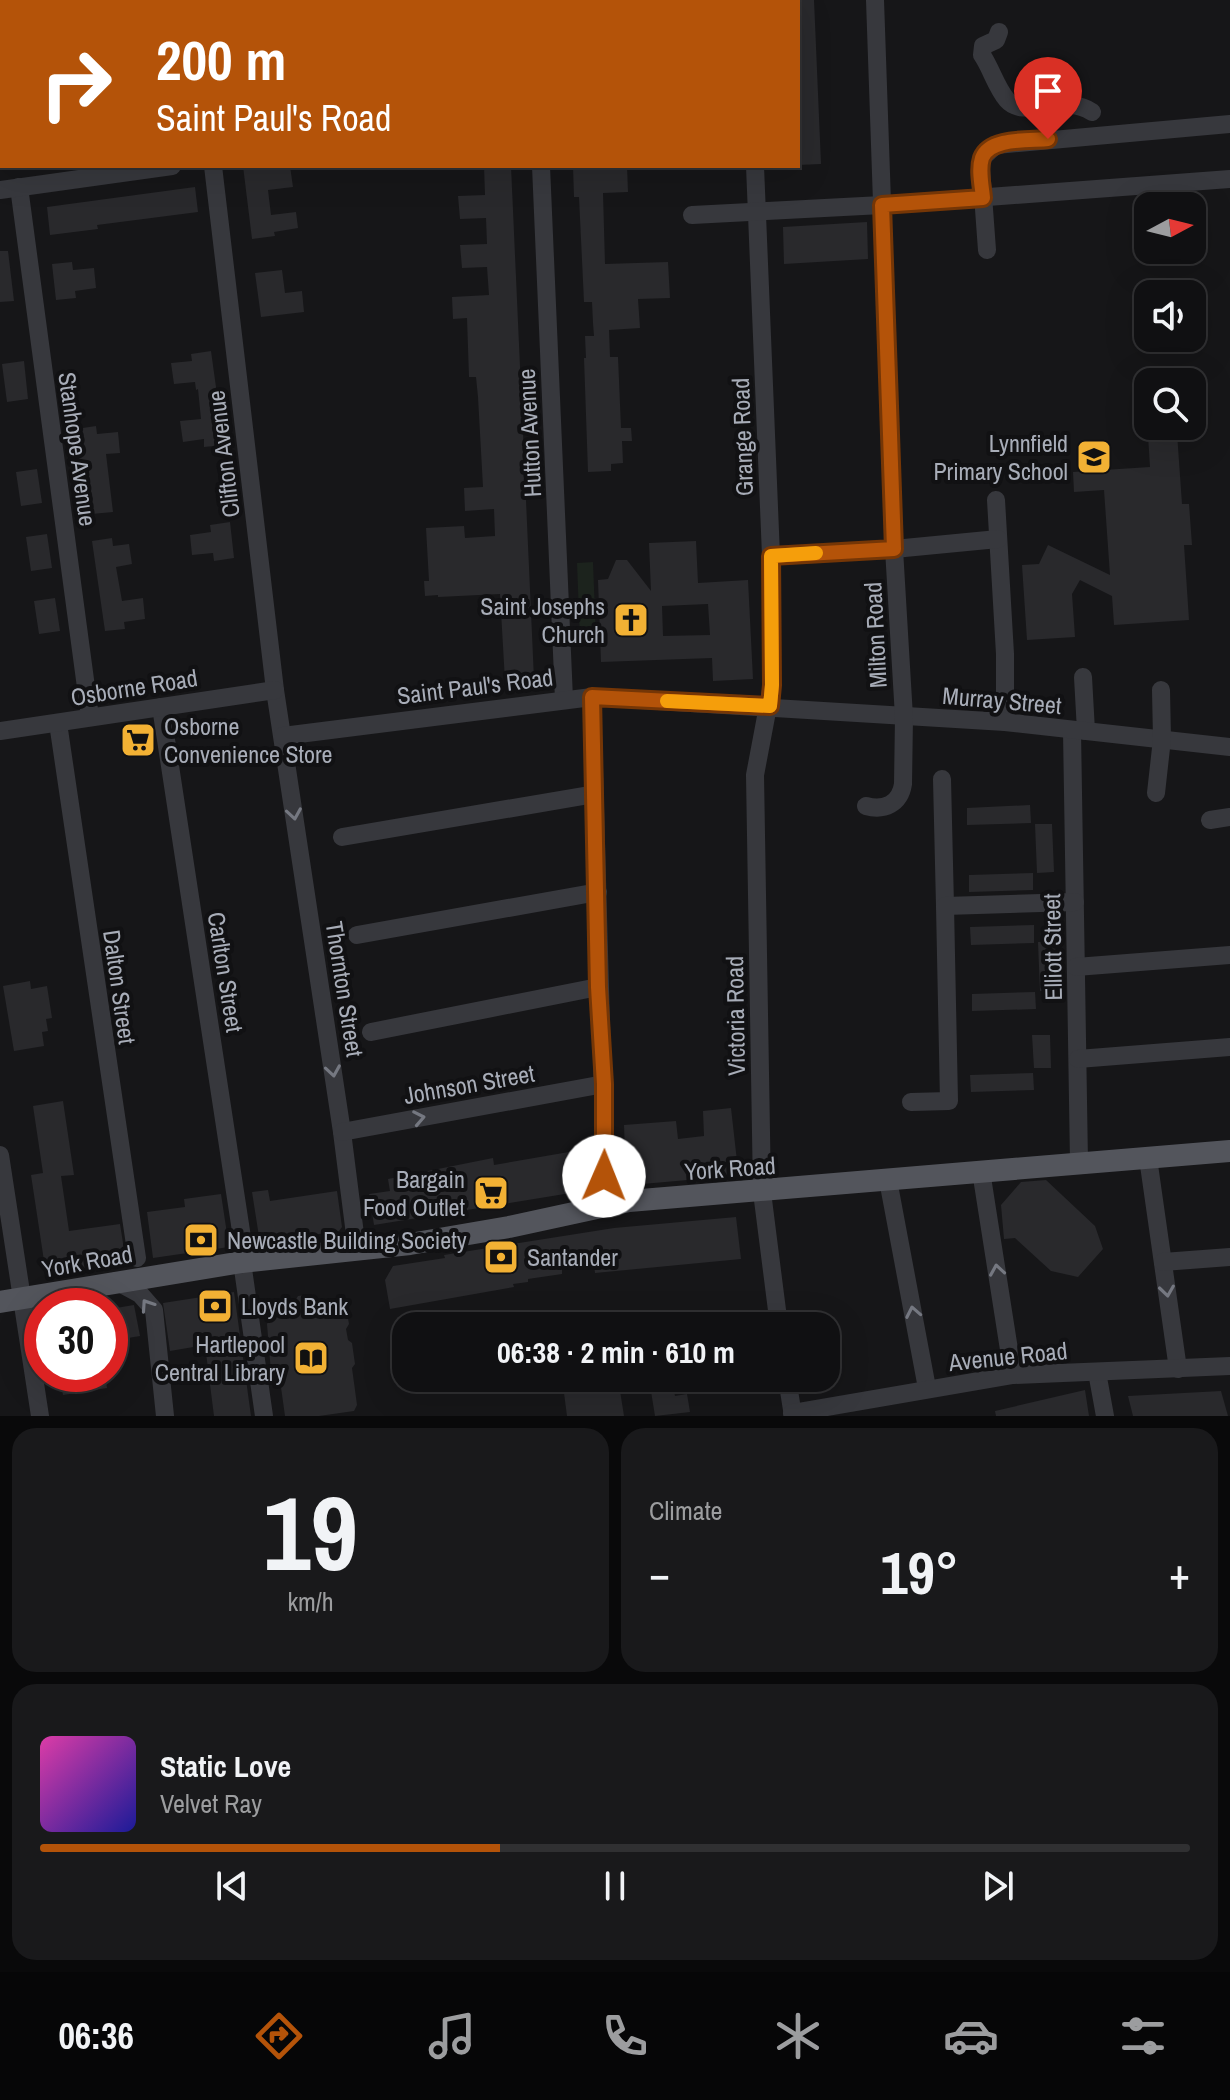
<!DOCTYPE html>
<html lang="en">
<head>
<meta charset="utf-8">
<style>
	:root { --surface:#101012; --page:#19191b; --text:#f1f3f6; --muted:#9c9d9f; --line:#303032; --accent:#b45309 }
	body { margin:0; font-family:"Archivo Narrow",sans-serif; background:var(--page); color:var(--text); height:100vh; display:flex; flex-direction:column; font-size:30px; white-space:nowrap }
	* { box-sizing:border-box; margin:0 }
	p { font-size:26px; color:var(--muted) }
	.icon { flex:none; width:44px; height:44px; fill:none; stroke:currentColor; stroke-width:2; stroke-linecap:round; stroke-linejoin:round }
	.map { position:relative; height:1416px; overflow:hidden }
	.sheet { display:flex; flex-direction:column; gap:12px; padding:12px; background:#09090a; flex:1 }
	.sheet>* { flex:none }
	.guide { position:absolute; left:0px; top:0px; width:800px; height:168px; box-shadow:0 8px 32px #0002,0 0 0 2px var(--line); background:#b45309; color:#fff; overflow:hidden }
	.needle { width:52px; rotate:83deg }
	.controls { position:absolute; left:1134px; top:192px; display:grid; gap:16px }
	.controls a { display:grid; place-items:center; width:72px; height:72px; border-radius:16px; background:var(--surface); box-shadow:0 8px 32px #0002,0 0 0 2px var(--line); font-size:40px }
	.speed { position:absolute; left:24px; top:1288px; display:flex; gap:16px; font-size:40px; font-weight:700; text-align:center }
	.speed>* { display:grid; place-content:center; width:104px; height:104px; border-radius:50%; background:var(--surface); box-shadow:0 8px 32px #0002,0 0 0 2px var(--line); line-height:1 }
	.speed .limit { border:12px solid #d22; background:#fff; color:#111 }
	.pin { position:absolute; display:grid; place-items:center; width:68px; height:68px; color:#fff; margin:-82px -34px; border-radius:50% 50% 50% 0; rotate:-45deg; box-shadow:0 0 8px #0007 }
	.pin .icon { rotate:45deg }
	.me { position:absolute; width:88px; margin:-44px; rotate:1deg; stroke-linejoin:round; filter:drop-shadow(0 0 6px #0008) }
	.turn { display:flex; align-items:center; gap:28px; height:168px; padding:0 24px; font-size:36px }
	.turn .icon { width:104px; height:104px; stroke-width:2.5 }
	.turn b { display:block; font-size:56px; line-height:68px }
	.big { font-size:60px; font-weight:800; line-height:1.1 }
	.sheet .tile { flex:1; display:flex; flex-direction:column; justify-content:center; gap:12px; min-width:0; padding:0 28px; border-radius:24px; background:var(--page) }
	.sheet .dial { align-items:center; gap:0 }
	.dial b { font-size:104px; line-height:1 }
	.song { display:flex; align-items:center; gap:24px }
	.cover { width:96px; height:96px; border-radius:12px; background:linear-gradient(135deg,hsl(320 70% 55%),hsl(240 70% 35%)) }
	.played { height:8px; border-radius:4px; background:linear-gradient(90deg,var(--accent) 40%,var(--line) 40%) }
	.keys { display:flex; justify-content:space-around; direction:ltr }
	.heat { display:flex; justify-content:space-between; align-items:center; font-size:44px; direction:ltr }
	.sheet .tiles { flex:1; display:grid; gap:12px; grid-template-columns:1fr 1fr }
	.tile:last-child { grid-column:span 2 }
	.trip { position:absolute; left:392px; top:1312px; width:448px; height:80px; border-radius:24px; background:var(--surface); box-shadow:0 8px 32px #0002,0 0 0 2px var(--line); font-weight:800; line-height:80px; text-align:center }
	.dock { display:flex; height:128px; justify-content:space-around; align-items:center; background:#060607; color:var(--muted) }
	.dock .icon { width:56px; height:56px }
	.dock .current { color:var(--accent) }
	.dock b { font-size:36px; color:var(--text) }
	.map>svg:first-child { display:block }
	.green { fill:#1c231d }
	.building { fill:#29292c; fill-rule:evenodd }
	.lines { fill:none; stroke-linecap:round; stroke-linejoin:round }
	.minor { stroke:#37383d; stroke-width:18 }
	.major { stroke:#53555c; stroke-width:22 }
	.oneway { stroke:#757881 }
	.route-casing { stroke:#753606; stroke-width:20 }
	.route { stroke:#b45309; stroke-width:14 }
	.slow { stroke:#f59e0b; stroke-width:14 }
	.labels { text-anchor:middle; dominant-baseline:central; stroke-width:8; stroke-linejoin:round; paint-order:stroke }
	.street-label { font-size:24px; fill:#a8adb8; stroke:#111113 }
	.poi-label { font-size:24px; fill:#a8adb8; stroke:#111113; text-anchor:end }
</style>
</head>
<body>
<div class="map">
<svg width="1230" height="1416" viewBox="0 0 1230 1416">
	<rect width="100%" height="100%" fill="#161618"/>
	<path class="green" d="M 593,562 L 596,639 L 580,640 L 577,563 Z"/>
	<g class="building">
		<path d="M 798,0 L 814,0 L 821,164 L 798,165 Z"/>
		<path d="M 243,166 L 290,166 L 293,187 L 268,190 L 271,215 L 296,212 L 298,228 L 274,232 L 275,236 L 252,239 Z"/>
		<path d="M 484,166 L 511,166 L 534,679 L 505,681 L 500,594 L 438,597 L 438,595 L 425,596 L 424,581 L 429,581 L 426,528 L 464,526 L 465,538 L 495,536 L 494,509 L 465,511 L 464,488 L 483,487 L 478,397 L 476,377 L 469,377 L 467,318 L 453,319 L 452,297 L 489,295 L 487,267 L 462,268 L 460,245 L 487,244 L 486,218 L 460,219 L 458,196 L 485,195 Z"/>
		<path d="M 573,166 L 627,166 L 628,192 L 603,193 L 605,264 L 668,262 L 670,298 L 638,299 L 640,328 L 609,330 L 610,357 L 618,357 L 621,428 L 631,428 L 632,441 L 622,441 L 623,463 L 611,464 L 611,471 L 588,472 L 584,358 L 586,358 L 585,336 L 594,336 L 593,323 L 592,302 L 584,302 L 579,197 L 574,197 Z"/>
		<path d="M 195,187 L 198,212 L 97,225 L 98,229 L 50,235 L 47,207 Z"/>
		<path d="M 867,222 L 868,259 L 784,264 L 783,227 Z"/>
		<path d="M 0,251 L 8,251 L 14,301 L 0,302 Z"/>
		<path d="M 72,262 L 73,270 L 94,268 L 96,288 L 75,291 L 76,298 L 56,300 L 52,264 Z"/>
		<path d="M 282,270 L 285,293 L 302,291 L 304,312 L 261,317 L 255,273 Z"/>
		<path d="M 211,351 L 224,445 L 204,447 L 204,439 L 183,442 L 180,421 L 201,419 L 198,389 L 196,390 L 195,382 L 174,384 L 171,363 L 192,361 L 191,354 Z"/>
		<path d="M 24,361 L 28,399 L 7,402 L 2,364 Z"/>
		<path d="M 96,426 L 97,434 L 118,432 L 120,453 L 106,454 L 113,512 L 91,514 L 85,464 L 80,465 L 76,429 Z"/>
		<path d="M 1177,433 L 1182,504 L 1189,504 L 1192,545 L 1184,545 L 1189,620 L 1114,625 L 1112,596 L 1080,580 L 1072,594 L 1075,637 L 1027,640 L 1022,565 L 1039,564 L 1048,545 L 1110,575 L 1104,490 L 1074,492 L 1073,472 L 1150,467 L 1148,435 Z"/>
		<path d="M 37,469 L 42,503 L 21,506 L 16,472 Z"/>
		<path d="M 230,522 L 234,558 L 214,561 L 213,553 L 192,555 L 190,535 L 211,532 L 210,525 Z"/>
		<path d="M 47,534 L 52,568 L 31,571 L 26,537 Z"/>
		<path d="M 112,538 L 113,546 L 129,544 L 132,564 L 116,567 L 122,601 L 143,598 L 145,619 L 124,622 L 125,629 L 105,631 L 92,541 Z"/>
		<path d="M 696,541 L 698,583 L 748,580 L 753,679 L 713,681 L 712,658 L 601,662 L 598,580 L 608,579 L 616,560 L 627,560 L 651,591 L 649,543 ZM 708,604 L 710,635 L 663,636 L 662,606 Z"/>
		<path d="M 55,598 L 60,631 L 39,634 L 34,601 Z"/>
		<path d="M 1030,805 L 1031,823 L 967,825 L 967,808 Z"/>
		<path d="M 1035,824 L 1052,824 L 1054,872 L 1037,873 Z"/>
		<path d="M 1033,873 L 1033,890 L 969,892 L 969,875 Z"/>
		<path d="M 1034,925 L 1034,943 L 971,945 L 970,927 Z"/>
		<path d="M 1038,942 L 1055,942 L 1057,990 L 1040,991 Z"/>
		<path d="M 30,981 L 31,989 L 47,986 L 52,1018 L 46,1019 L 48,1031 L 42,1032 L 44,1046 L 14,1051 L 3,986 Z"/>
		<path d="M 1035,992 L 1036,1009 L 972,1011 L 972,994 Z"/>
		<path d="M 1032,1035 L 1050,1035 L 1051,1068 L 1034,1068 Z"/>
		<path d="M 1033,1073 L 1034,1090 L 971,1092 L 970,1075 Z"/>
		<path d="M 63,1101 L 74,1175 L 61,1176 L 69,1231 L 120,1224 L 126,1262 L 46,1274 L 31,1175 L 43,1173 L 33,1106 Z"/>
		<path d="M 731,1108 L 738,1170 L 733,1176 L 631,1185 L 626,1180 L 624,1125 L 676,1121 L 678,1139 L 704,1136 L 703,1111 Z"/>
		<path d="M 592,1148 L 593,1177 L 583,1191 L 374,1225 L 369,1194 L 390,1191 L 388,1179 L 493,1158 L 494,1165 Z"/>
		<path d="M 1046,1180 L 1095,1226 L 1103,1249 L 1078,1277 L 1051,1271 L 1015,1238 L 1004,1239 L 1001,1205 L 1021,1182 Z"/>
		<path d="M 268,1190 L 270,1201 L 337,1191 L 342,1227 L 339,1231 L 260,1243 L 252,1192 Z"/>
		<path d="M 221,1194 L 229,1247 L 153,1258 L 147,1212 L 185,1207 L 184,1199 Z"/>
		<path d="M 736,1217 L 741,1259 L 595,1273 L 594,1265 L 562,1267 L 562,1274 L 528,1279 L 528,1282 L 513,1284 L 514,1287 L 390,1309 L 385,1280 L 393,1266 L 445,1258 L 444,1255 L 614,1228 Z"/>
		<path d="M 234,1292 L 251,1416 L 214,1416 L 205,1345 L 170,1351 L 163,1303 Z"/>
		<path d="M 312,1294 L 321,1302 L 335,1300 L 346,1307 L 349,1324 L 346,1329 L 348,1340 L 352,1343 L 355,1364 L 352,1368 L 357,1405 L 354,1411 L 319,1416 L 285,1416 L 280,1380 L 271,1372 L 267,1324 L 275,1308 L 292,1306 L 298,1296 Z"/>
		<path d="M 134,1305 L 140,1336 L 110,1341 L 110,1309 Z"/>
		<path d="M 59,1374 L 105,1374 L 107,1388 L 63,1395 Z"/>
		<path d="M 574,1378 L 618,1378 L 624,1416 L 567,1416 L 564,1393 L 576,1393 Z"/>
		<path d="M 672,1382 L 675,1396 L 687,1394 L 690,1412 L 655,1416 L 650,1385 Z"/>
		<path d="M 1085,1390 L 1089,1416 L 996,1416 L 995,1411 Z"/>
		<path d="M 1221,1391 L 1228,1416 L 1133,1416 L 1128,1396 Z"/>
	</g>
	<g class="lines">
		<g class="minor">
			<path d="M 11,0 L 12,2"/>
			<path d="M 193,0 L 193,2"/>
			<path d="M 533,0 L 533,2"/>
			<path d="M 747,0 L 747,2"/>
			<path d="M 999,32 L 996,40 L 983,46 L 982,55 C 991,68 996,87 1007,100 C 1024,120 1066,93 1092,112"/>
			<path d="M 213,166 L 275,690 L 342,1132 L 357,1250"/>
			<path d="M 541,166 L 564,699"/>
			<path d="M 755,166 L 771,556 L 772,685 L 755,775 L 762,1192 L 779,1326"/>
			<path d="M 19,187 L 90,717"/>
			<path d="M 0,190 L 172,166"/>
			<path d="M 692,215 L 882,205 L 1230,179"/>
			<path d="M 987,250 L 981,168 L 982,158 L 996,145 L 1230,124"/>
			<path d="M 996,500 L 1005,654 L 1005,722"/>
			<path d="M 771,556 L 894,549 L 998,539"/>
			<path d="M 1083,677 L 1086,731"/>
			<path d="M 592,697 L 606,1206"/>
			<path d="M 161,707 L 243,1244"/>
			<path d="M 58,723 L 137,1258"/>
			<path d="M 0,731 L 275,690"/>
			<path d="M 1072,731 L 1079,1162"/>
			<path d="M 283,736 L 592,697 L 1005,722 L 1230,747"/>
			<path d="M 942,779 L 945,906"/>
			<path d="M 1156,793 L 1162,739 L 1161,690"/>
			<path d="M 866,806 C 884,811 900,804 903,784 L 904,717 L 894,549 L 875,0"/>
			<path d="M 1210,820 L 1230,817"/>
			<path d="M 342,837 L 595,794"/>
			<path d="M 357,935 L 598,892"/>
			<path d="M 1076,967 L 1230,955"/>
			<path d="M 371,1032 L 598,987"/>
			<path d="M 1078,1059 L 1230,1047"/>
			<path d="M 911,1102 L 949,1101 L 945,906 L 1075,902"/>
			<path d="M 342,1132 L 604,1084"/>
			<path d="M 0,1155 L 40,1416"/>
			<path d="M 1148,1158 L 1178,1369"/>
			<path d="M 981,1171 L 1013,1375"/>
			<path d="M 888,1180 L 927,1388"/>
			<path d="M 242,1262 L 264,1416"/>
			<path d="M 1163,1262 L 1230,1257"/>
			<path d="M 116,1281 L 140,1294 L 154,1310 L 165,1416"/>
			<path d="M 1097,1372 L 1105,1416"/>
			<path d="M 787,1378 L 793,1416"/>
			<path d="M 792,1413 L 1013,1375 L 1230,1366"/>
		</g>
		<path class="major" d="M 0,1302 L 242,1262 L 410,1244 L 509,1227 L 629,1201 L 1230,1151"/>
	</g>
	<defs><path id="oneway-chevron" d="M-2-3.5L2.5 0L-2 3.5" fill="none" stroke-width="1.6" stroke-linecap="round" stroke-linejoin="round" transform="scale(2)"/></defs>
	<g class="oneway">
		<use href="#oneway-chevron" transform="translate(294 814) rotate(81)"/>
		<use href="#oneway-chevron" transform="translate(333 1071) rotate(81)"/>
		<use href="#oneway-chevron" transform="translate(419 1118) rotate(-11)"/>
		<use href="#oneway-chevron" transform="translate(997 1270) rotate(-99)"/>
		<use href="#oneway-chevron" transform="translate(1167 1291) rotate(82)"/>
		<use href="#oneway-chevron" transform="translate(147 1305) rotate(-124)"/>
		<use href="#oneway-chevron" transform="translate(913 1312) rotate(-101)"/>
	</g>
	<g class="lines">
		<defs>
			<path id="route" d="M 604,1176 L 604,1084 L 598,987 L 592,697 L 770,706 L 772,685 L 771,556 L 894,549 L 882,205 L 983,198 C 982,186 978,170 982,158 C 990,137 1030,141 1048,139"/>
		</defs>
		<use href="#route" class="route-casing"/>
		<use href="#route" class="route"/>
		<path class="slow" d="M 667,701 L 770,706 L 772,685 L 771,556 L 816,553"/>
	</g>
	<defs>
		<symbol id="school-square" viewBox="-11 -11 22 22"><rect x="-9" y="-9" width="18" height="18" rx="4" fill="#f2b134" stroke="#111113"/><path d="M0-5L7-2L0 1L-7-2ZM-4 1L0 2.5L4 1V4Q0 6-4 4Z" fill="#111"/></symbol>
		<symbol id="church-square" viewBox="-11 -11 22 22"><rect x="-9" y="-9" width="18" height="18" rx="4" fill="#f2b134" stroke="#111113"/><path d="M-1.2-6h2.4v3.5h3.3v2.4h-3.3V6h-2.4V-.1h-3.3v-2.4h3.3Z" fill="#111"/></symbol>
		<symbol id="supermarket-square" viewBox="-11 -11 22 22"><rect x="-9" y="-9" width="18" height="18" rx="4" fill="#f2b134" stroke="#111113"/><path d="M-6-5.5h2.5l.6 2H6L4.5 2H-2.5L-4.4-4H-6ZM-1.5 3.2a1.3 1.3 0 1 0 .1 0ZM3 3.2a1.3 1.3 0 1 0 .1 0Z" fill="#111"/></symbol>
		<symbol id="bank-square" viewBox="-11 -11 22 22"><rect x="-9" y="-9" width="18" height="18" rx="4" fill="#f2b134" stroke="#111113"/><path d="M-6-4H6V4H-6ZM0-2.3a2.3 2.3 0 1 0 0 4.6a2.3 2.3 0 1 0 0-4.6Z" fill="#111"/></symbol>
		<symbol id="library-square" viewBox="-11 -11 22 22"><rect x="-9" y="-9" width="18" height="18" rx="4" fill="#f2b134" stroke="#111113"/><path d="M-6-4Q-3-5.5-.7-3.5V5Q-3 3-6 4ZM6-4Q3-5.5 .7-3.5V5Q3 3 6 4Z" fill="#111"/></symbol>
	</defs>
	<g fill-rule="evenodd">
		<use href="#school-square" x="1074" y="437" width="40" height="40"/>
		<use href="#church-square" x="611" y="600" width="40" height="40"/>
		<use href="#supermarket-square" x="118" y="720" width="40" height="40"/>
		<use href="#supermarket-square" x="471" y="1173" width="40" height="40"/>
		<use href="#bank-square" x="181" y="1220" width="40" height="40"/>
		<use href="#bank-square" x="481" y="1237" width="40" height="40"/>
		<use href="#bank-square" x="195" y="1286" width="40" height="40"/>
		<use href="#library-square" x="291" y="1338" width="40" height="40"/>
	</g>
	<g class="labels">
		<g class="street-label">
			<text transform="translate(529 433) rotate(-93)">Hutton Avenue</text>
			<text transform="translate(742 437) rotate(-92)">Grange Road</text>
			<text transform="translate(78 449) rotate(82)">Stanhope Avenue</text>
			<text transform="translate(223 454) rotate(-97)">Clifton Avenue</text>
			<text transform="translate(875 635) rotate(-93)">Milton Road</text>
			<text transform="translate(475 686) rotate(-7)">Saint Paul's Road</text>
			<text transform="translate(134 687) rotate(-9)">Osborne Road</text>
			<text transform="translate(1002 700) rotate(5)">Murray Street</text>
			<text transform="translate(1052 947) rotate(-91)">Elliott Street</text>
			<text transform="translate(226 972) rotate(81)">Carlton Street</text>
			<text transform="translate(120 987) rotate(82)">Dalton Street</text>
			<text transform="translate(345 989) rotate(81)">Thornton Street</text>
			<text transform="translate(735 1016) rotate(-91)">Victoria Road</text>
			<text transform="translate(469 1084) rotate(-10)">Johnson Street</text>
			<text transform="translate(730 1168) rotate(-4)">York Road</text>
			<text transform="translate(87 1261) rotate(-10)">York Road</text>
			<text transform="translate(1008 1356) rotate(-6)">Avenue Road</text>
		</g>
		<g class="poi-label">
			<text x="1068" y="443">Lynnfield<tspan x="1068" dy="28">Primary School</tspan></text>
			<text x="605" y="606">Saint Josephs<tspan x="605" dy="28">Church</tspan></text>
			<text x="164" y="726" text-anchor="start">Osborne<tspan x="164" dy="28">Convenience Store</tspan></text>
			<text x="465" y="1179">Bargain<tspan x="465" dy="28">Food Outlet</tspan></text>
			<text x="227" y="1240" text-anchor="start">Newcastle Building Society</text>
			<text x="527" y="1257" text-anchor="start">Santander</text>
			<text x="241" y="1306" text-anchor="start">Lloyds Bank</text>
			<text x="285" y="1344">Hartlepool<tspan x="285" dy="28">Central Library</tspan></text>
		</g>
	</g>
</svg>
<div class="controls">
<a><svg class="needle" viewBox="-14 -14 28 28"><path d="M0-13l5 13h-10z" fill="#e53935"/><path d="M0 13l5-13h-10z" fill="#9c9d9f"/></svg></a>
<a><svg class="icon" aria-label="sound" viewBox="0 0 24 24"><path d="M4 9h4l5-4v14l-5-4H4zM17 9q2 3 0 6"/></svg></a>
<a><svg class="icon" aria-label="search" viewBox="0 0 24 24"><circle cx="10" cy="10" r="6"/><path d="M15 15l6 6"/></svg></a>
</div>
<div class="speed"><div class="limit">30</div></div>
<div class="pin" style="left:1048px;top:139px;background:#d93025"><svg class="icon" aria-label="arrive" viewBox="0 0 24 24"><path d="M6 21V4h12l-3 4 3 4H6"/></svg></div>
<svg class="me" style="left:604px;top:1176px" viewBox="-20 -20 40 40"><circle r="19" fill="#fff"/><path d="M0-13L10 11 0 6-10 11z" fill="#b45309"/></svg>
<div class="trip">06:38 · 2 min · 610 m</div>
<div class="guide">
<div class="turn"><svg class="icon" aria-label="right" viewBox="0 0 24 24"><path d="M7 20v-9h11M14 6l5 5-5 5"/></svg><div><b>200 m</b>Saint Paul's Road</div></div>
</div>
</div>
<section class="sheet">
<div class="tiles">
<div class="tile dial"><b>19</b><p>km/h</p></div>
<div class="tile"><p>Climate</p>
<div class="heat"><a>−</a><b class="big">19°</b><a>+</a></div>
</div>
<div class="tile">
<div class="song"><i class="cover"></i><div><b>Static Love</b><p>Velvet Ray</p></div></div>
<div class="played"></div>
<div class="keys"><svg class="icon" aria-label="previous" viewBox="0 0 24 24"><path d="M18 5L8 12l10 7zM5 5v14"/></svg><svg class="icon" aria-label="pause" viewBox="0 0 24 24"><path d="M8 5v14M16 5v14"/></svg><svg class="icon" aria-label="next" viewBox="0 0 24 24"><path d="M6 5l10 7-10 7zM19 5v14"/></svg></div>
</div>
</div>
</section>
<nav class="dock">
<b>06:36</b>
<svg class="icon current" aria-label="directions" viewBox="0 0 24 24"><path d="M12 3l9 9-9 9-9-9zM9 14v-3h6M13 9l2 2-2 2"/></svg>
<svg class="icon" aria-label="music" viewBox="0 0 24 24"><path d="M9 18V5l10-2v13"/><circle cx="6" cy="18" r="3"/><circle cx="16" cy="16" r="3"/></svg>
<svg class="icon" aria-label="phone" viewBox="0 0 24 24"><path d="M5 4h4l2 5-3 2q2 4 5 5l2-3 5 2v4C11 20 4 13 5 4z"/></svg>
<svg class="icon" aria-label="climate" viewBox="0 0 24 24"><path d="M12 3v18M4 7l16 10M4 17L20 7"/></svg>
<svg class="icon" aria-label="car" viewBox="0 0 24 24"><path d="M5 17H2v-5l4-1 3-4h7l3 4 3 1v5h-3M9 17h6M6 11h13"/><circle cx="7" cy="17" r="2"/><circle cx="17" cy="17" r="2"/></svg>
<svg class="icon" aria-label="filters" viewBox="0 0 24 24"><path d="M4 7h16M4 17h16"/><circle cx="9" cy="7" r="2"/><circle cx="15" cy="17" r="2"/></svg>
</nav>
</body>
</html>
